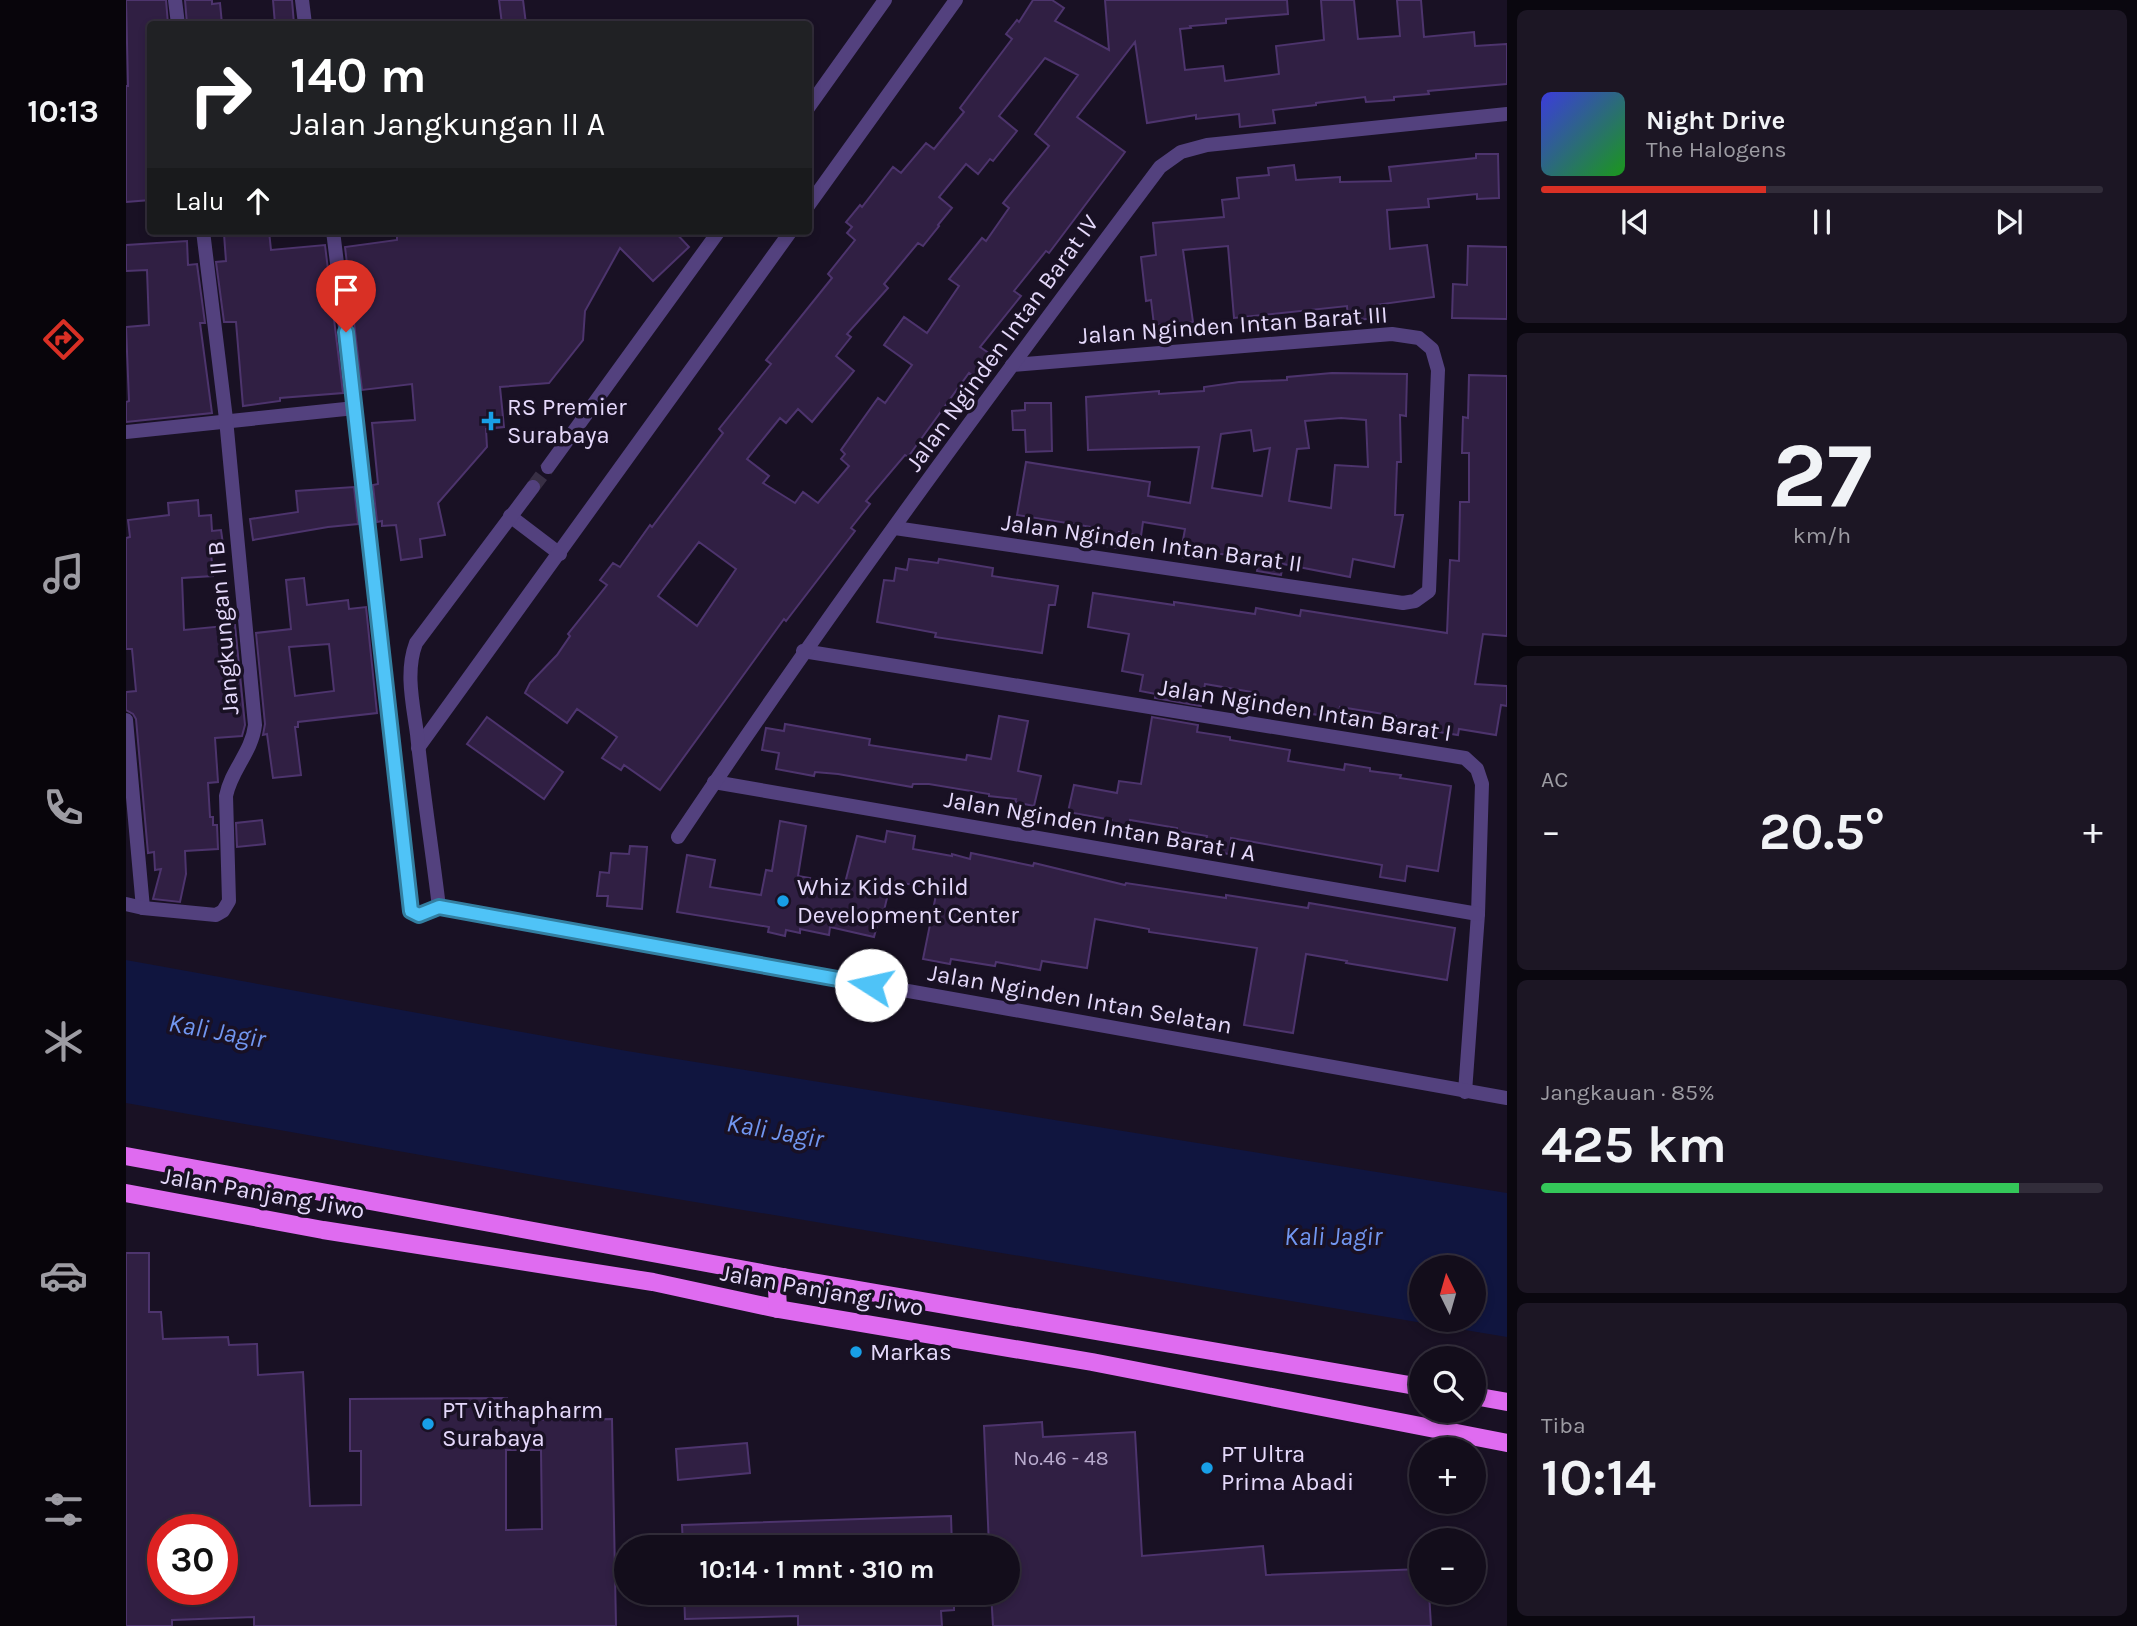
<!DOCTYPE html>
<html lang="id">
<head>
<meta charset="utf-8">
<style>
	:root { --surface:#130d1b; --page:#1c1624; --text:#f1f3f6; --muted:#9d9ca3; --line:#322d3a; --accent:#d93025 }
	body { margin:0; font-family:Karla,sans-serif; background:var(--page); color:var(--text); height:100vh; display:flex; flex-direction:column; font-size:26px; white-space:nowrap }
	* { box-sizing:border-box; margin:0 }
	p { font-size:23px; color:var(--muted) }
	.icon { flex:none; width:38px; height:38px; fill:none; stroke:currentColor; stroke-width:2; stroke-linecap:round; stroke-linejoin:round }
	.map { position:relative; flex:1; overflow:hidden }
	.side { display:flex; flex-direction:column; gap:10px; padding:10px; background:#0a070f; width:630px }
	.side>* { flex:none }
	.top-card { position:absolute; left:21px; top:21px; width:665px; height:214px; border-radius:7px; box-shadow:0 4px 10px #0003,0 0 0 2px var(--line); background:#202124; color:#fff; overflow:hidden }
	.needle { width:46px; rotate:355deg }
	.fabs { position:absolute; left:1283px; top:1255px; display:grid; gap:14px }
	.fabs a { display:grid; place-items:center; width:77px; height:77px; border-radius:50%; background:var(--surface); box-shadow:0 4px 10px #0003,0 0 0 2px var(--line); font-size:35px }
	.speed { position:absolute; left:21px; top:1514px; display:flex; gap:14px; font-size:35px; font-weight:700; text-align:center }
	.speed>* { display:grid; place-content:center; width:91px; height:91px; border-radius:50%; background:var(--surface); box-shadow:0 4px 10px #0003,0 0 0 2px var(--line); line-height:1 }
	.speed .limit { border:10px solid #d22; background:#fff; color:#111 }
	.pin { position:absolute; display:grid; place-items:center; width:60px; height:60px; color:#fff; margin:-72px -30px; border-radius:50% 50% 50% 0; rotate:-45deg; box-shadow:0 0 7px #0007 }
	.pin .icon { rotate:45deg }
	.me { position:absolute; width:77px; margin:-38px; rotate:280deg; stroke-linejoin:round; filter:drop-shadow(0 0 5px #0008) }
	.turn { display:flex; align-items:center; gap:24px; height:147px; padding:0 28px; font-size:32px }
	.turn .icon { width:91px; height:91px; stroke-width:2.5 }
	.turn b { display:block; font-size:49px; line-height:60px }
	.then { display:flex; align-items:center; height:66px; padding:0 28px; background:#0003; gap:14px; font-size:26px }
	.big { font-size:52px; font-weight:700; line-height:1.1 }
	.side .tile { flex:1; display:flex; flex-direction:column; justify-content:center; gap:10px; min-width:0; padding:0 24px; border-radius:10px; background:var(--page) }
	.side .dial { align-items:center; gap:0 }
	.dial b { font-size:91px; line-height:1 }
	.song { display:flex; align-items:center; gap:21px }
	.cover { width:84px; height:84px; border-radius:10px; background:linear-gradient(135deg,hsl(240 70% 55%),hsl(120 70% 35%)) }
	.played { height:7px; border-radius:4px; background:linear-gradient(90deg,var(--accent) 40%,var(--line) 40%) }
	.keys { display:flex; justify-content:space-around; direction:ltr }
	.heat { display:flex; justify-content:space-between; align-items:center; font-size:38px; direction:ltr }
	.charge { height:10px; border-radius:5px; background:linear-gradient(90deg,#34c759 85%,var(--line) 0) }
	.trip { position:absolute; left:488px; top:1535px; width:406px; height:70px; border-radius:35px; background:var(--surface); box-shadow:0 4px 10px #0003,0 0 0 2px var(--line); font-weight:700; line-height:70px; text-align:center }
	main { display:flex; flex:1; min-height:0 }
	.tabs { display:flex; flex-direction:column; width:126px; justify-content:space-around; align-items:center; background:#08050b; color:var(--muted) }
	.tabs .icon { width:49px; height:49px }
	.tabs .on { color:var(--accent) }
	.tabs b { font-size:32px; color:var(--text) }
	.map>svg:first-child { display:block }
	.water { fill:#10153f; fill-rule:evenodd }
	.building { fill:#301f43; stroke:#4d346d; stroke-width:2; fill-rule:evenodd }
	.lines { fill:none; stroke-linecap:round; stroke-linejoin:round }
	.minor-tunnel { stroke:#382f44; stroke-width:14; stroke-dasharray:14 7; stroke-linecap:butt }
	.minor { stroke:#53417e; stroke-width:14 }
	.primary { stroke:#df6bf0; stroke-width:18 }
	.route-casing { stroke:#337fa1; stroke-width:18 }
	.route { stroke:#4fc3f7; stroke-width:12 }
	.poi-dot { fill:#189fe7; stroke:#191124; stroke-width:2.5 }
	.labels { text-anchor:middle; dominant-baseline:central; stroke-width:7; stroke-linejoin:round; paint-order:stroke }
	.number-label { font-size:21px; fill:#b8aacd }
	.street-label { font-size:24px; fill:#e5d9fb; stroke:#191124 }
	.poi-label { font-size:24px; fill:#e5d9fb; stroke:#191124; text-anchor:start }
	.water-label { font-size:26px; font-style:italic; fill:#7196f0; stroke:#191124 }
</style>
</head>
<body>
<main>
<nav class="tabs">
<b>10:13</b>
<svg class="icon on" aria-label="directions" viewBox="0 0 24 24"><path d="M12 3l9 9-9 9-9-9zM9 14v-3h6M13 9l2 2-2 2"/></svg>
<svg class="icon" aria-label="music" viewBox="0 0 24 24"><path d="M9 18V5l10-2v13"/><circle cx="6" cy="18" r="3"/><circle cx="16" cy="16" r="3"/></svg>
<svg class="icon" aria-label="phone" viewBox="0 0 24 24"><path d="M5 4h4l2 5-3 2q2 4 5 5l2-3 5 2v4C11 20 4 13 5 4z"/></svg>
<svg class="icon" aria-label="climate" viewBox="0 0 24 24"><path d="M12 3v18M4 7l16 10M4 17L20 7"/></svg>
<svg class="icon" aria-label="car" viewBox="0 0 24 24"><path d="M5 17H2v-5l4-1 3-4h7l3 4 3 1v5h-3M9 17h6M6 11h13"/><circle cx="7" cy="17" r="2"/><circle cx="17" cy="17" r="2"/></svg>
<svg class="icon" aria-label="filters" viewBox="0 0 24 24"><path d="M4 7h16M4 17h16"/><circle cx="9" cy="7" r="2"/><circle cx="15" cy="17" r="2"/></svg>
</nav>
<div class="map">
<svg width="1381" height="1626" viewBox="0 0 1381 1626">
	<rect width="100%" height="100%" fill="#191124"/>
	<path class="water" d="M 0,960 L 501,1051 L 1381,1193 L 1381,1337 L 413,1176 L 0,1103 ZM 1295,1267 L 1348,1267 L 1348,1320 L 1295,1320 Z"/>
	<g class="building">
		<path d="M 0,0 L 40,0 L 42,24 L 24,24 L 24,200 L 0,202 L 0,86 L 2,86 Z"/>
		<path d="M 59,0 L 86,0 L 86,4 L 94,3 L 96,24 L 61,24 Z"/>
		<path d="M 147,0 L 166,0 L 168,24 L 149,24 Z"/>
		<path d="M 373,0 L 397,0 L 400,24 L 376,24 Z"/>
		<path d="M 907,0 L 926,0 L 938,8 L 929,21 L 983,50 L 979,0 L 1161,0 L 1162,14 L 1100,19 L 1100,23 L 1064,26 L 1065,28 L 1054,29 L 1059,70 L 1097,66 L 1099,81 L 1153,74 L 1150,46 L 1198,40 L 1195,0 L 1228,0 L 1232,39 L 1274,36 L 1271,0 L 1295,0 L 1298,37 L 1348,32 L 1349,46 L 1381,44 L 1381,84 L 1302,91 L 1303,94 L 1268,97 L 1268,100 L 1240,102 L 1239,97 L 1190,103 L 1190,105 L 1147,110 L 1149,123 L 1114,127 L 1113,114 L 1070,119 L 1070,115 L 1021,123 L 1009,42 L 951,117 L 999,152 L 923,253 L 920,251 L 888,291 L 895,296 L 854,347 L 870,358 L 854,381 L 843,373 L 782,457 L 779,455 L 740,501 L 744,504 L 725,528 L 729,531 L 660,621 L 658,619 L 534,790 L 498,765 L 495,770 L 476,758 L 491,737 L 451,709 L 441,723 L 399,693 L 404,683 L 431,655 L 444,636 L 442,634 L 481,585 L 474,580 L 487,563 L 494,567 L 524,525 L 526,527 L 597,433 L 593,429 L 645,364 L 640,360 L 706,278 L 702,274 L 729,240 L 721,233 L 726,227 L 720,222 L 734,205 L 736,207 L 767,167 L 775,173 L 800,143 L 808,149 L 838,112 L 834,108 L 886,39 L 880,34 L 891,20 L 893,22 ZM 919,58 L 952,75 L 909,134 L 923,146 L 877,203 L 883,208 L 860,241 L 856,238 L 823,279 L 833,286 L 801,333 L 778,317 L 758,345 L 786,365 L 759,403 L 752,398 L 715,450 L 719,454 L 715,459 L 723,466 L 692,503 L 677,492 L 669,503 L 637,483 L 643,476 L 621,459 L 654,418 L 660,423 L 672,409 L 686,422 L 728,371 L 710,356 L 725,337 L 721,334 L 762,288 L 758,284 L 792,243 L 797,246 L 813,226 L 812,225 L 826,208 L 813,197 L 840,164 L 852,174 L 864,159 L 867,161 L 891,131 L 873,116 ZM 573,542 L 610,569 L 571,626 L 532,596 Z"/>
		<path d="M 1350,154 L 1372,154 L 1373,198 L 1351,199 L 1351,194 L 1302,199 L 1303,207 L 1261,210 L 1264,249 L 1301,245 L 1308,297 L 1249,305 L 1250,318 L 1222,321 L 1221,306 L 1108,318 L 1102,246 L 1057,250 L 1067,322 L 1028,325 L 1025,300 L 1020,301 L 1015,257 L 1030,255 L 1027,223 L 1098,217 L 1096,200 L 1113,198 L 1111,178 L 1143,175 L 1142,168 L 1168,165 L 1170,180 L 1214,177 L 1214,182 L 1265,181 L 1263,167 L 1350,158 Z"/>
		<path d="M 143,231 L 145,250 L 199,245 L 217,393 L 154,398 L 154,401 L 117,406 L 110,322 L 98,322 L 90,262 L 100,261 L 98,234 Z"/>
		<path d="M 271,231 L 548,231 L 563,247 L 527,281 L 494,248 L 459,311 L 457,340 L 423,383 L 374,387 L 378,427 L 360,429 L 361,447 L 312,503 L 319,535 L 294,539 L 296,557 L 275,560 L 270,525 L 256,526 L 256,521 L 251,522 L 247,485 L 252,484 L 246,423 L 289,420 L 286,384 L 236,390 L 219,247 L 271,240 Z"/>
		<path d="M 61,241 L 62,265 L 71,264 L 79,323 L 74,323 L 86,413 L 0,422 L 0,402 L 3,401 L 0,327 L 23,325 L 21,270 L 0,271 L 0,245 Z"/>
		<path d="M 1342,246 L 1381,247 L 1381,319 L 1326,318 L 1327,284 L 1341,285 Z"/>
		<path d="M 1206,373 L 1281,374 L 1280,416 L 1274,415 L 1275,462 L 1271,462 L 1269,515 L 1277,515 L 1268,567 L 1227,559 L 1224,577 L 1157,564 L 1155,575 L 1131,571 L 1133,560 L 1076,551 L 1074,560 L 1054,557 L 1059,529 L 1017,522 L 1015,536 L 993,532 L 991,548 L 963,543 L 966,527 L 891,515 L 900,462 L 1024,482 L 1022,496 L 1064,503 L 1073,447 L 962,450 L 960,397 L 1033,391 L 1033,394 L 1078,391 L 1078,387 L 1113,382 L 1161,380 L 1161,377 ZM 1215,418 L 1240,420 L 1242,467 L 1209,465 L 1205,508 L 1163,501 L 1171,449 L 1183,448 L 1179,421 ZM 1125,430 L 1128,451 L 1144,448 L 1136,496 L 1086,488 L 1095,434 Z"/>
		<path d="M 1343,375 L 1381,376 L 1381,636 L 1357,634 L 1349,684 L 1381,686 L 1381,706 L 1375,705 L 1370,735 L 1333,729 L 1332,735 L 1268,725 L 1270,716 L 1214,707 L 1211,718 L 1131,705 L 1133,699 L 1125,698 L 1126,692 L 1079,684 L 1075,706 L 1029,698 L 1030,694 L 1014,691 L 1017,675 L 996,671 L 1003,634 L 962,627 L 967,593 L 1048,605 L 1048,602 L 1129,614 L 1130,608 L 1174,616 L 1175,610 L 1321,633 L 1324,560 L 1333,561 L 1334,502 L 1343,502 L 1343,453 L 1336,453 L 1337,417 L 1342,418 Z"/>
		<path d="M 899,403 L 925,403 L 926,451 L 900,452 L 899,430 L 887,430 L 886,411 L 899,410 Z"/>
		<path d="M 228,487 L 232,524 L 202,527 L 127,540 L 124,519 L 172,512 L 170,491 Z"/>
		<path d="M 72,500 L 73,516 L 85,515 L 86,531 L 95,530 L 98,551 L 85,552 L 87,576 L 56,578 L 58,630 L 109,625 L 119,725 L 116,736 L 89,738 L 92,782 L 82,783 L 84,817 L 87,817 L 87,825 L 91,825 L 92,849 L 59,851 L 60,874 L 54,902 L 27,899 L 35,869 L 29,870 L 28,852 L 22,853 L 10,719 L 7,714 L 0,710 L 0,692 L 10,691 L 6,649 L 0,649 L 0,538 L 4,537 L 2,520 L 43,515 L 42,503 Z"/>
		<path d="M 783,559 L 812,563 L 813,559 L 867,568 L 866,576 L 932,586 L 929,605 L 923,605 L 916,653 L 809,637 L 810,633 L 751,622 L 758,580 L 768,581 L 770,568 L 781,570 Z"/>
		<path d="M 178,578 L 181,605 L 222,600 L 223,609 L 240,607 L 251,713 L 172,722 L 172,727 L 169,727 L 175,775 L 147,778 L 141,734 L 137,735 L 139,724 L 130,633 L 165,629 L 160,580 ZM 203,644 L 208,691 L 169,696 L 163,647 Z"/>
		<path d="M 873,716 L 902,721 L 892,771 L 915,776 L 908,806 L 889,802 L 890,799 L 863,796 L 863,794 L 803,784 L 787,784 L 786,787 L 712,774 L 689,772 L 688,776 L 650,769 L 653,753 L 636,750 L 640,728 L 658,731 L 659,724 L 744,739 L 743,745 L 840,760 L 841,755 L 865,759 Z"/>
		<path d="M 361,717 L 437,772 L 418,799 L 341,744 Z"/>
		<path d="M 1026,717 L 1072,725 L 1071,732 L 1104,737 L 1104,740 L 1164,750 L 1162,761 L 1218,770 L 1219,764 L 1244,768 L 1244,771 L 1275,775 L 1274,778 L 1325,786 L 1312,871 L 1281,866 L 1279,881 L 1254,877 L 1256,865 L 1105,838 L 1103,854 L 1078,850 L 1081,836 L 1051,831 L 1051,828 L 1004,820 L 1002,830 L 985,827 L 986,820 L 942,812 L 948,785 L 991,793 L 993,781 L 1015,784 Z"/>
		<path d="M 136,820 L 139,844 L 111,847 L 110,823 Z"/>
		<path d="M 654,821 L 680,826 L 672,876 L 684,878 L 683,881 L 718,887 L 731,836 L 759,842 L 761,831 L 789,836 L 787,849 L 826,856 L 826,854 L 844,859 L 845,853 L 907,866 L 908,863 L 999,885 L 1000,883 L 1100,898 L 1100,895 L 1182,908 L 1183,903 L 1329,928 L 1321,980 L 1220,963 L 1221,961 L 1180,954 L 1167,1033 L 1118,1025 L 1131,948 L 1023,932 L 1023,929 L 969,919 L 961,968 L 916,961 L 914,970 L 870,962 L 869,966 L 825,959 L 824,964 L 797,959 L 810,895 L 804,893 L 805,888 L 765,881 L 757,915 L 754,914 L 748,937 L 704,927 L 703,935 L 674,929 L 674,933 L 660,930 L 659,936 L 642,932 L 643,927 L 551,912 L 561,855 L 589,860 L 584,887 L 635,895 L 640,870 L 646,871 Z"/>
		<path d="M 504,846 L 521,847 L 516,909 L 481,906 L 482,896 L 471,896 L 474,872 L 483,873 L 485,853 L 503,854 Z"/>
		<path d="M 0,1253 L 23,1253 L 23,1312 L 35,1312 L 37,1339 L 102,1337 L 103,1345 L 131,1344 L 132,1375 L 177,1372 L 184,1506 L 235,1505 L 235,1451 L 224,1451 L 224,1399 L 381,1398 L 381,1420 L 486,1419 L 490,1626 L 128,1626 L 128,1617 L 46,1620 L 46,1626 L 0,1626 ZM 380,1450 L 415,1450 L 416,1529 L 380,1530 ZM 37,1530 L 96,1530 L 96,1589 L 37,1589 Z"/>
		<path d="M 916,1422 L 917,1437 L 1009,1432 L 1016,1556 L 1137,1546 L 1140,1575 L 1295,1569 L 1295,1592 L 1303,1592 L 1305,1626 L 867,1626 L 865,1592 L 882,1592 L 882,1547 L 863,1547 L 858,1426 Z"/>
		<path d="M 621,1443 L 624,1473 L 552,1480 L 550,1449 Z"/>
		<path d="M 825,1516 L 826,1547 L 557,1547 L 556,1525 Z"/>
		<path d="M 558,1592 L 828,1592 L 828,1610 L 815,1611 L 816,1626 L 672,1626 L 672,1616 L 559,1619 Z"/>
	</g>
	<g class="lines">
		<path class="minor-tunnel" d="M 407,487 L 422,467"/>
		<g class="minor">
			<path d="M 49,0 L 52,24"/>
			<path d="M 176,0 L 179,24"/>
			<path d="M 682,108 L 759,0"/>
			<path d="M 682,206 L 830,0"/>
			<path d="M 207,231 L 229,408 L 284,906 L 285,911 L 293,915 L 313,907"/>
			<path d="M 0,432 L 229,408"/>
			<path d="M 422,467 L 593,231"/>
			<path d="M 384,516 L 434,554"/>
			<path d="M 769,528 L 1277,603 L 1289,601 L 1303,591 L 1312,370 L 1306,349 L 1293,338 L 1266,334 L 886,365"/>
			<path d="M 677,651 L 1339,758 L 1351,769 L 1356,784 L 1352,914 L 1339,1092"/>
			<path d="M 0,720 L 17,908"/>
			<path d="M 292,748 L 665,231"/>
			<path d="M 588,782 L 1352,914"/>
			<path d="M 552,837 C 705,608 869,387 1034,167 L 1055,152 L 1081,145 L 1381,114"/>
			<path d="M 0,904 L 17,908 L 90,915 L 97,911 L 103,901 L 100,796 C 105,770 126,752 129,725 L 100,419 L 77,231"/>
			<path d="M 313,907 L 1381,1098"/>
			<path d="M 313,907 C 306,849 297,792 291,734 C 287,704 279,672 290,643 L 407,487"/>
		</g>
		<g class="primary">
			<path d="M 0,1156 L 657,1277 L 1295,1387"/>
			<path d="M 0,1193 L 197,1230 L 527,1282 L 652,1309 L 966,1362 L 1381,1443"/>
			<path d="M 652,1309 L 651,1289 L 657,1277"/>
			<path d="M 1348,1396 L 1381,1402"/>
		</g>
	</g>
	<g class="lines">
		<defs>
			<path id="route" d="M 220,332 L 285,911 L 293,915 L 313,907 L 745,985"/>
		</defs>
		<use href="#route" class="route-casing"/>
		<use href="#route" class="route"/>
	</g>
	<g class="poi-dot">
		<path d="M361.5 410.5h7v7h7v7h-7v7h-7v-7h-7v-7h7z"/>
		<circle cx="657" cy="901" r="7"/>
		<circle cx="730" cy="1352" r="7"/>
		<circle cx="302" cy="1424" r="7"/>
		<circle cx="1081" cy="1468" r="7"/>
	</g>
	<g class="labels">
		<g class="number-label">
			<text x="935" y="1458">No.46 - 48</text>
		</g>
		<g class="street-label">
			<text transform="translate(1107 325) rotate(-4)">Jalan Nginden Intan Barat III</text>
			<text transform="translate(876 343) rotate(-54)">Jalan Nginden Intan Barat IV</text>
			<text transform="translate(1026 543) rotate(8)">Jalan Nginden Intan Barat II</text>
			<text transform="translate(97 628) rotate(-95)">Jangkungan II B</text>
			<text transform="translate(1179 710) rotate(9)">Jalan Nginden Intan Barat I</text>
			<text transform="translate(974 826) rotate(10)">Jalan Nginden Intan Barat I A</text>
			<text transform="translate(954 999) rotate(10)">Jalan Nginden Intan Selatan</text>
			<text transform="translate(137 1193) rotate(10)">Jalan Panjang Jiwo</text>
			<text transform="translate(696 1290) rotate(10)">Jalan Panjang Jiwo</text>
		</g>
		<g class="poi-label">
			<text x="381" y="407">RS Premier<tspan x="381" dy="28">Surabaya</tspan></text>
			<text x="671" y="887">Whiz Kids Child<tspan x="671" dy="28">Development Center</tspan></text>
			<text x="744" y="1352">Markas</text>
			<text x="316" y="1410">PT Vithapharm<tspan x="316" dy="28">Surabaya</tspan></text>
			<text x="1095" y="1454">PT Ultra<tspan x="1095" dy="28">Prima Abadi</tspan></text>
		</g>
		<g class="water-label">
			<text transform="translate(91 1031) rotate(10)">Kali Jagir</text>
			<text transform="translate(649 1131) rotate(10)">Kali Jagir</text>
			<text x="1207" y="1236">Kali Jagir</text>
		</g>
	</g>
</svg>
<div class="fabs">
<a><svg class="needle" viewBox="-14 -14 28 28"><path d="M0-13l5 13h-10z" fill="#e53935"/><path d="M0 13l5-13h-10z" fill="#9d9ca3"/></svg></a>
<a><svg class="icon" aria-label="search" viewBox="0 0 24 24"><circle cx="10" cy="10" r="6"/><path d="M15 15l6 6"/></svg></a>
<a>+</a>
<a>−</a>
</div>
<div class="speed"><div class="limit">30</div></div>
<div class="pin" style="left:220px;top:332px;background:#d93025"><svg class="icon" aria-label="arrive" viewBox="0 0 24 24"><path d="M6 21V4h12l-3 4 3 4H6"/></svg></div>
<svg class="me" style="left:745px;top:985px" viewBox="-20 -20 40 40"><circle r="19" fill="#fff"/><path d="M0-13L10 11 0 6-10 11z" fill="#4fc3f7"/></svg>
<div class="trip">10:14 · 1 mnt · 310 m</div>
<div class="top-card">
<div class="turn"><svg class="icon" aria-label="right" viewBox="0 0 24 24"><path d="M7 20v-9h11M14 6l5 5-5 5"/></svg><div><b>140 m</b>Jalan Jangkungan II A</div></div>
<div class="then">Lalu<svg class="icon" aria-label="ahead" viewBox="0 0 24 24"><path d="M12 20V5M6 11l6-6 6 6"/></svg></div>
</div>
</div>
<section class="side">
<div class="tile">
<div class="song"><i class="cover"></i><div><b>Night Drive</b><p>The Halogens</p></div></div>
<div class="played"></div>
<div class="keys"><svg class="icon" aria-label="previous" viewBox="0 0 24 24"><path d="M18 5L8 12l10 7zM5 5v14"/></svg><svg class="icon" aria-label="pause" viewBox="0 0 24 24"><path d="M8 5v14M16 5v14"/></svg><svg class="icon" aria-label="next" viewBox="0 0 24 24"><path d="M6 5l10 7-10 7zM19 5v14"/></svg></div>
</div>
<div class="tile dial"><b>27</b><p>km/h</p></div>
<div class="tile"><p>AC</p>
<div class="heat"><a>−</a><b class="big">20.5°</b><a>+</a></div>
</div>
<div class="tile"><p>Jangkauan · 85%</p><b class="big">425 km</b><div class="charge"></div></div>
<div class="tile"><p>Tiba</p><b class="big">10:14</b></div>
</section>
</main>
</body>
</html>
